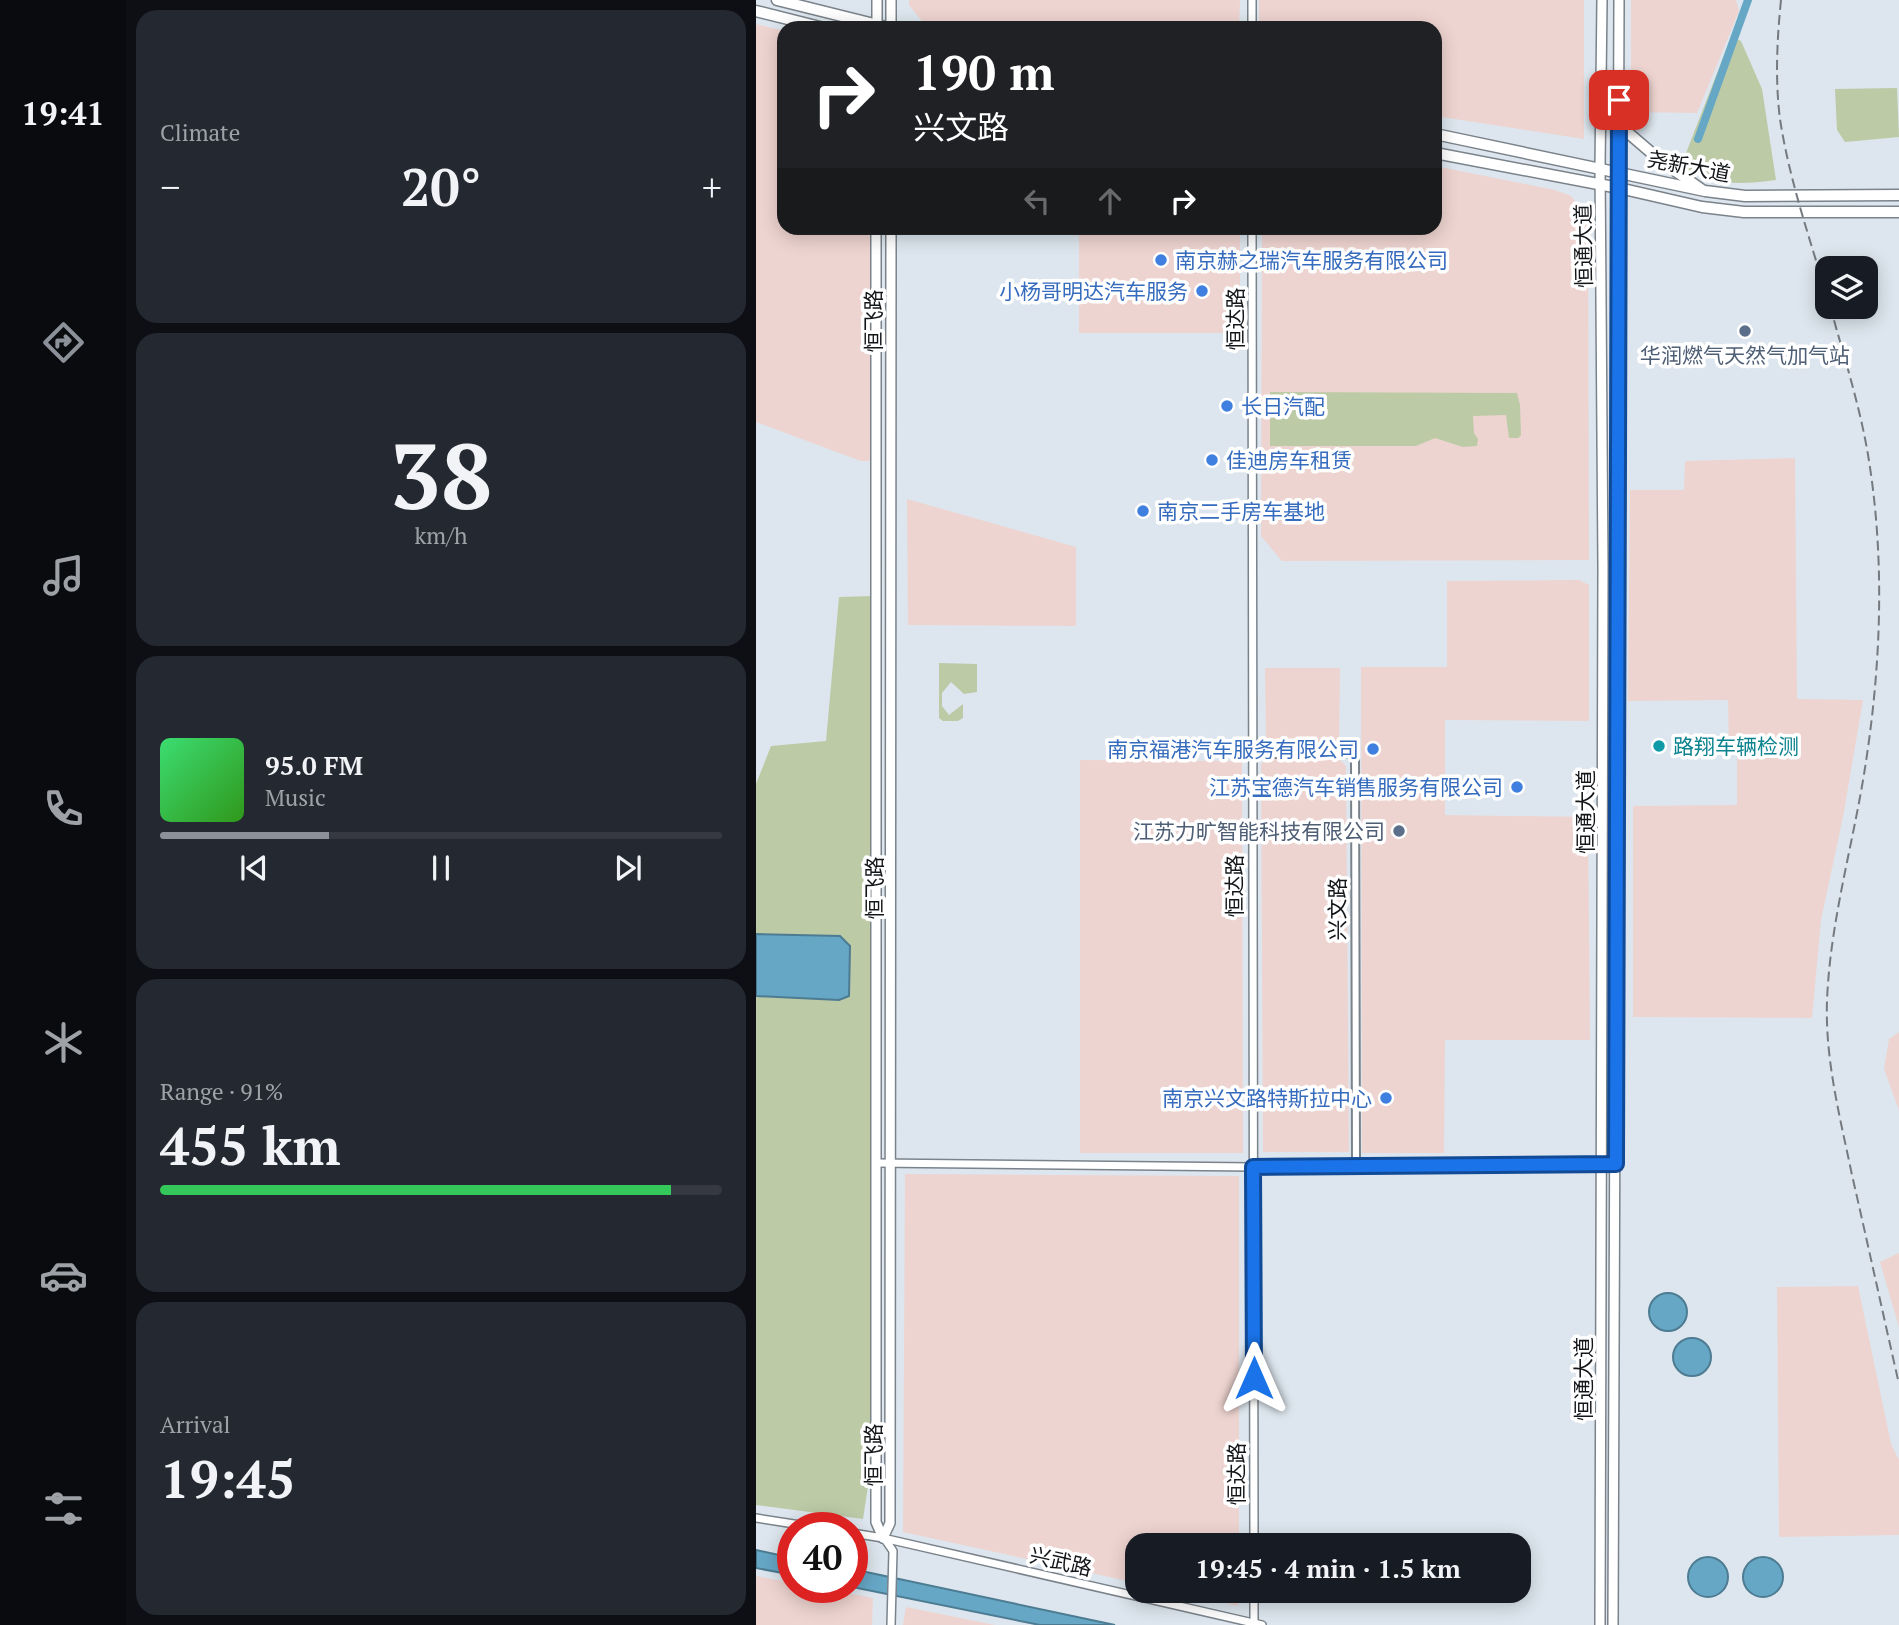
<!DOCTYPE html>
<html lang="en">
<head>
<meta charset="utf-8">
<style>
	:root { --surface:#171b24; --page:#242831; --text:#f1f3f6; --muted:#9ea1a6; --line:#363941; --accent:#8c9099 }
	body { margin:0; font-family:"PT Serif","Noto Sans SC",serif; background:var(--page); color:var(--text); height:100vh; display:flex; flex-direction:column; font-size:26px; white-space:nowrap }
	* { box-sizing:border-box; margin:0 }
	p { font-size:23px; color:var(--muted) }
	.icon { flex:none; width:38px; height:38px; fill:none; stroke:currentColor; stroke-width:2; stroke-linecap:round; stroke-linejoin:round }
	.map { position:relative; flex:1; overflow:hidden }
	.sheet { display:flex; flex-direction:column; gap:10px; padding:10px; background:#0d0f14; width:630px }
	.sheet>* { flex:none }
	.hud { position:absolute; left:21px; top:21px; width:665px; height:214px; border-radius:21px; box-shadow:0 4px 18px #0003; background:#202124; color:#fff; overflow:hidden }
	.tools { position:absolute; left:1059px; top:256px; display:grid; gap:14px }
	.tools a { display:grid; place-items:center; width:63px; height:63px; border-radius:14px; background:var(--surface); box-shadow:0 4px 18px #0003; font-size:35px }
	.speed { position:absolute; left:21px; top:1512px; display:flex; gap:14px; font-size:35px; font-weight:700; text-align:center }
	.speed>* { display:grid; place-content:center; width:91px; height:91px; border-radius:50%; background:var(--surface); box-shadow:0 4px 18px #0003; line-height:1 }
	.speed .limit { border:10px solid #d22; background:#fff; color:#111 }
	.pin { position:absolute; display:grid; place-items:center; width:60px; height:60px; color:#fff; margin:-30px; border-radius:14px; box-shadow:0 4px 10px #0006 }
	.me { position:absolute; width:77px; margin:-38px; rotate:0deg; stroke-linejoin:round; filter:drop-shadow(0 0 5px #0008) }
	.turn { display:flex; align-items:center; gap:24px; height:147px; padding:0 21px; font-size:32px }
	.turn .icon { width:91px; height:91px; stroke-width:2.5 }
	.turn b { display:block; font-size:49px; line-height:60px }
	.lanes { display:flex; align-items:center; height:66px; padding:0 21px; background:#0003; justify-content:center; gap:35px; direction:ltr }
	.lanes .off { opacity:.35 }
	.big { font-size:52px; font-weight:800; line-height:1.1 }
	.sheet .tile { flex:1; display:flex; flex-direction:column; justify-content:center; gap:10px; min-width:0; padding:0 24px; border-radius:21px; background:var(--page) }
	.sheet .dial { align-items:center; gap:0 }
	.dial b { font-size:91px; line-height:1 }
	.song { display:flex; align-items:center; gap:21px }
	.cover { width:84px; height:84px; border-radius:10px; background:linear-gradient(135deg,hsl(140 70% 55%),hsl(110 70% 35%)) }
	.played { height:7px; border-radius:4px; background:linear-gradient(90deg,var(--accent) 30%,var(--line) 30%) }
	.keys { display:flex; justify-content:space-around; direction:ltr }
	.heat { display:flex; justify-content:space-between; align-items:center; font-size:38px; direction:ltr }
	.charge { height:10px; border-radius:5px; background:linear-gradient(90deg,#34c759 91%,var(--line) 0) }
	.trip { position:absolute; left:369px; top:1533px; width:406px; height:70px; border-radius:21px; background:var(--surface); box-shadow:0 4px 18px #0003; font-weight:800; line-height:70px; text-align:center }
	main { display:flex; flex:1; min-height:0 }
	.dock { display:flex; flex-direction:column; width:126px; justify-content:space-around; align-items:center; background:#090b0e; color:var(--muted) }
	.dock .icon { width:49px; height:49px }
	.dock .on { color:var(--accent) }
	.dock b { font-size:32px; color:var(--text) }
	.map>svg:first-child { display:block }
	.industrial { fill:#eed4d0 }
	.green { fill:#bccaa6 }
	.water { fill:#66a7c6; stroke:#4d7c92; stroke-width:2 }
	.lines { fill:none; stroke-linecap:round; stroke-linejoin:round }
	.canal { stroke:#66a7c6; stroke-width:8 }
	.minor-casing { stroke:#7a828a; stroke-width:10 }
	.tertiary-casing { stroke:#7a828a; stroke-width:10 }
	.secondary-casing { stroke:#7a828a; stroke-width:12 }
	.primary-casing { stroke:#7a828a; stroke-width:13 }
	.minor { stroke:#fff; stroke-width:6 }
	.tertiary { stroke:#fff; stroke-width:7 }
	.secondary { stroke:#fff; stroke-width:9 }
	.primary { stroke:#fff; stroke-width:10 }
	.rail { stroke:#747a7f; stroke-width:2; stroke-dasharray:10 5; stroke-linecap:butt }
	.route-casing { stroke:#114b97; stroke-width:18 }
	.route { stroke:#1a73e8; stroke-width:12 }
	.shop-dot { fill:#3f7fe0; stroke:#fff; stroke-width:2.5 }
	.service-dot { fill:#5c6f8a; stroke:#fff; stroke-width:2.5 }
	.culture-dot { fill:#0f9aa8; stroke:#fff; stroke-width:2.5 }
	.labels { text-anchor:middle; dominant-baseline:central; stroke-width:7; stroke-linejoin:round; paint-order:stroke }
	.street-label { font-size:21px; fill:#131619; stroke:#fff }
	.shop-label { font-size:21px; fill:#366cbe; stroke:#fff; text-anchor:start }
	.service-label { font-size:21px; fill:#4e5e75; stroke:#fff }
	.culture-label { font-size:21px; fill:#0d838f; stroke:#fff; text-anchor:start }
</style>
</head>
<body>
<main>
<nav class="dock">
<b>19:41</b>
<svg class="icon on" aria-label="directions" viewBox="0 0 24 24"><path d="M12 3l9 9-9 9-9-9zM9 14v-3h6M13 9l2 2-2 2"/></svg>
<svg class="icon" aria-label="music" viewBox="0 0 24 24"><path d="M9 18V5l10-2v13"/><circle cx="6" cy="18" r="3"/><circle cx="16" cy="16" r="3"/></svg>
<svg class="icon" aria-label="phone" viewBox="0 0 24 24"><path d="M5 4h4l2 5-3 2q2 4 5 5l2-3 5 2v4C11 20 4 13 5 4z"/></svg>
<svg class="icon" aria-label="climate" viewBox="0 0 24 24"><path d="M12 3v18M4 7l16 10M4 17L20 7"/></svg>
<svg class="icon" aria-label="car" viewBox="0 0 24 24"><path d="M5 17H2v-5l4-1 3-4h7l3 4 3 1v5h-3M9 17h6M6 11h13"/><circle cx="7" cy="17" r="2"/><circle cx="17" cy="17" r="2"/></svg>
<svg class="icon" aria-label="filters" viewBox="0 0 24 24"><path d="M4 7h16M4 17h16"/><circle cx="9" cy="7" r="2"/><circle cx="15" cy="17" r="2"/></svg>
</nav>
<section class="sheet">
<div class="tile"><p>Climate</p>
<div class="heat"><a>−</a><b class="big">20°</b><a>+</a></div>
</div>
<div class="tile dial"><b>38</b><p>km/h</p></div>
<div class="tile">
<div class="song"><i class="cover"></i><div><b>95.0 FM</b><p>Music</p></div></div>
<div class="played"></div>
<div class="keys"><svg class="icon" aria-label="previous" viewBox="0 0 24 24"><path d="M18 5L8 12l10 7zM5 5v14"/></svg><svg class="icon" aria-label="pause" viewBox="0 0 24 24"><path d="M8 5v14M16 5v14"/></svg><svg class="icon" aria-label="next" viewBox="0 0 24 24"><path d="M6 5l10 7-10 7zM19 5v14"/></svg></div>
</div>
<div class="tile"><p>Range · 91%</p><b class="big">455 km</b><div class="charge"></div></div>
<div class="tile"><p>Arrival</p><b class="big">19:45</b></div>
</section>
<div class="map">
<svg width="1143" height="1625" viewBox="0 0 1143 1625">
	<rect width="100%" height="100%" fill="#dde6ee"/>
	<g class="industrial">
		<path d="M 153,0 L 484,0 L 483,28 L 188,28 L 168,24 L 153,5 Z"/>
		<path d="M 503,0 L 828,0 L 828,139 L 679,116 L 679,28 L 503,28 Z"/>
		<path d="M 875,0 L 980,0 L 983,11 L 941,113 L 875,112 Z"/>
		<path d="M 0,24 L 28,31 L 28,228 L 116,228 L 117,454 L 114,461 L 105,461 L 0,422 Z"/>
		<path d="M 679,166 L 799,190 L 815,196 L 832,218 L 833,560 L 526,561 L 505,536 L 506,228 L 679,228 Z"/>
		<rect x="323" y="228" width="161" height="105"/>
		<path d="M 1039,458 L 1041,699 L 1107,700 L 1087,817 L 1065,920 L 1056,1018 L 877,1017 L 877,806 L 981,805 L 981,753 L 973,753 L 972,700 L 872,701 L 874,490 L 928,490 L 929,461 Z"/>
		<path d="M 151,499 L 320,547 L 320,626 L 152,625 Z"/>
		<path d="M 823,580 L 833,585 L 833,721 L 689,720 L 689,815 L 832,817 L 834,1040 L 689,1040 L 688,1153 L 606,1153 L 605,667 L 691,667 L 691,581 Z"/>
		<path d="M 509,668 L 584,668 L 583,748 L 516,748 L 510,745 Z"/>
		<path d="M 511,759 L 583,759 L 590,766 L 593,1152 L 507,1152 L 505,764 Z"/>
		<path d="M 324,760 L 486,761 L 487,1153 L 324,1153 Z"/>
		<path d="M 1143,1032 L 1143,1110 L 1128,1069 L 1133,1039 Z"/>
		<path d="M 149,1174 L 483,1176 L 483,1545 L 382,1545 L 381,1583 L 147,1532 Z"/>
		<path d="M 1143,1253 L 1143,1327 L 1124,1262 Z"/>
		<path d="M 1102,1286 L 1135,1444 L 1143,1460 L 1143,1535 L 1023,1537 L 1021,1287 Z"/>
		<path d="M 0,1576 L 37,1583 L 37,1587 L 60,1587 L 117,1598 L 116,1625 L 0,1625 Z"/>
		<path d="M 416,1591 L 483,1591 L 482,1606 Z"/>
		<path d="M 150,1607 L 239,1625 L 147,1625 Z"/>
	</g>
	<g class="green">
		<path d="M 975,37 L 985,41 L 1006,89 L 1020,180 C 981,185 959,186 925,166 Z"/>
		<path d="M 1141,88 L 1143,137 L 1089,142 L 1081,130 L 1079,89 Z"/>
		<path d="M 514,392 L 761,393 L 764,405 L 765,435 L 762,438 L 753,438 L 750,415 L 717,416 L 718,433 L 722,439 L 721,446 L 707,447 L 679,438 L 660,446 L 514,446 Z"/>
		<path d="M 116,596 L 114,1473 L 107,1519 L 0,1505 L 0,784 L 15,746 L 70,741 L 83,597 Z"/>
		<path d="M 183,663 L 221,664 L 221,692 L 208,694 L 195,682 L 186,693 L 186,706 L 193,715 L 207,704 L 207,718 L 202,721 L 187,721 L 183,718 Z"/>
	</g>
	<g class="water">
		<path d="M 0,934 L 84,936 L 94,946 L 93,996 L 83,1000 L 0,996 Z"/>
		<circle cx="912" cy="1312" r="19"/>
		<circle cx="936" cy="1357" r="19"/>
		<path d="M 0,1550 L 37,1558 L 37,1575 L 0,1568 Z"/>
		<circle cx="1007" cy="1577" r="20"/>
		<circle cx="952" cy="1577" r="20"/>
		<path d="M 96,1569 L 359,1625 L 284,1625 L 96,1587 Z"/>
	</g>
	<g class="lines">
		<path class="canal" d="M 942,139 L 992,0"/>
		<defs>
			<path id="minor" d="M 497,754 L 599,754 L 600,1166"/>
			<g id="tertiary">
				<path d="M 496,0 L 496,28"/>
				<path d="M 496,228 L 498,1545"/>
				<path d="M 121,1163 L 497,1167 L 861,1164"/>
				<path d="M 0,1518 L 64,1528"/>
				<path d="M 96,1533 L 127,1538 L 506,1625"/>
				<path d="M 128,1538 L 137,1551 L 135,1625"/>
				<path d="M 498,1591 L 498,1623"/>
			</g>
			<g id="secondary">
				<path d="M 135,0 L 135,28"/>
				<path d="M 121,28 L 121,0"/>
				<path d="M 120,228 L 120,1522 L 127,1538"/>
				<path d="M 127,1538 L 134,1523 L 135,228"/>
				<path d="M 844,1625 L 847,567 L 844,167 L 846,0"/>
				<path d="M 857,1625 L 863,0"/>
			</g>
			<g id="primary">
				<path d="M 21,0 L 134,28"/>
				<path d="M 0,11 L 68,28"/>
				<path d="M 863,125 L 905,161 L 945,189"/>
				<path d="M 679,134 L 949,191 L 989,196 L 1143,195"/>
				<path d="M 679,153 L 863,188 L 946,207 L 988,212 L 1143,212"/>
			</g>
		</defs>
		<use href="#minor" class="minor-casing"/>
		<use href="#tertiary" class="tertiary-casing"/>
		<use href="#secondary" class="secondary-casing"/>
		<use href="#primary" class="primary-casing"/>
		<use href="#minor" class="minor"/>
		<use href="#tertiary" class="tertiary"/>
		<use href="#secondary" class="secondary"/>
		<use href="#primary" class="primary"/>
		<g class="rail">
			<path d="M 1025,0 C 1021,39 1019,80 1024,119 C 1033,179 1054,239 1071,297"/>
			<path d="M 1074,306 C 1088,357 1105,409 1113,461 C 1129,562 1125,666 1109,768 C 1097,845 1074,922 1071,1001 C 1069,1060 1084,1117 1096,1175 C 1112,1245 1127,1314 1143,1384"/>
		</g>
	</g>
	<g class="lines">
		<defs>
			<path id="route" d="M 498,1378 L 497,1167 L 860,1164 L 863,100"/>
		</defs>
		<use href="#route" class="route-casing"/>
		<use href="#route" class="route"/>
	</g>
	<g class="shop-dot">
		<circle cx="405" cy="260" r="7"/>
		<circle cx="446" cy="291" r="7"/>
		<circle cx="471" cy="406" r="7"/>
		<circle cx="456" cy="460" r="7"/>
		<circle cx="387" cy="511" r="7"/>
		<circle cx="617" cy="749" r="7"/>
		<circle cx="761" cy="787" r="7"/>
		<circle cx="630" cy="1098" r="7"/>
	</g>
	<g class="service-dot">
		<circle cx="989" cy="331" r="7"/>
		<circle cx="643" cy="831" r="7"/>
	</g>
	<circle class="culture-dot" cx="903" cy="746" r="7"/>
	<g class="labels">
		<g class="street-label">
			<text transform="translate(933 166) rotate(11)">尧新大道</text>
			<text transform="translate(827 246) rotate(-91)">恒通大道</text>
			<text transform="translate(479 319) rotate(-90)">恒达路</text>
			<text transform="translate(117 321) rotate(-90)">恒飞路</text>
			<text transform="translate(829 812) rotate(-90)">恒通大道</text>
			<text transform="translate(478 886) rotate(-90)">恒达路</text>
			<text transform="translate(118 888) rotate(-90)">恒飞路</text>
			<text transform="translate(581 909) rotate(-90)">兴文路</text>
			<text transform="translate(827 1379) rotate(-90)">恒通大道</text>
			<text transform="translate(117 1455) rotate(-90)">恒飞路</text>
			<text transform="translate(480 1474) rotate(-90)">恒达路</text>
			<text transform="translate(305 1561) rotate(13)">兴武路</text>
		</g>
		<g class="shop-label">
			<text x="419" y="260">南京赫之瑞汽车服务有限公司</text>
			<text x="432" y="291" text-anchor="end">小杨哥明达汽车服务</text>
			<text x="485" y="406">长日汽配</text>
			<text x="470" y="460">佳迪房车租赁</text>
			<text x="401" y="511">南京二手房车基地</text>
			<text x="603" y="749" text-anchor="end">南京福港汽车服务有限公司</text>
			<text x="747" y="787" text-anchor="end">江苏宝德汽车销售服务有限公司</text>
			<text x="616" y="1098" text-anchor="end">南京兴文路特斯拉中心</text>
		</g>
		<g class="service-label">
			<text x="989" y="355">华润燃气天然气加气站</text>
			<text x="629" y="831" text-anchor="end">江苏力旷智能科技有限公司</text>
		</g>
		<g class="culture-label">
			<text x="917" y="746">路翔车辆检测</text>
		</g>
	</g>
</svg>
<div class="tools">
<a><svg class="icon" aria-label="layers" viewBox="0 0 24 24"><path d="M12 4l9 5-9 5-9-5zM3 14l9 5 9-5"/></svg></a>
</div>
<div class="speed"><div class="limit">40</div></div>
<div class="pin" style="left:863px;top:100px;background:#d93025"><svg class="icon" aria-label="arrive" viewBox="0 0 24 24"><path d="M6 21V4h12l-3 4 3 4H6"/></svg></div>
<svg class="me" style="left:498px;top:1378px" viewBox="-20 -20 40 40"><path d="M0-17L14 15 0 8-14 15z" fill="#1a73e8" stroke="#fff" stroke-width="4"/></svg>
<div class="trip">19:45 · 4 min · 1.5 km</div>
<div class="hud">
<div class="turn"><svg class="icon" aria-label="right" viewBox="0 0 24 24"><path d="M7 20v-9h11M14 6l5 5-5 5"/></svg><div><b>190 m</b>兴文路</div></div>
<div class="lanes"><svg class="icon off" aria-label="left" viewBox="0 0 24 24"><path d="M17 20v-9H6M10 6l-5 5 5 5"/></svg><svg class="icon off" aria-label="ahead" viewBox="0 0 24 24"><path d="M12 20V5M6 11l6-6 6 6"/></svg><svg class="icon" aria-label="right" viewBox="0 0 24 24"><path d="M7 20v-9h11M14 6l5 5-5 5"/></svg></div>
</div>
</div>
</main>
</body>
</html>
